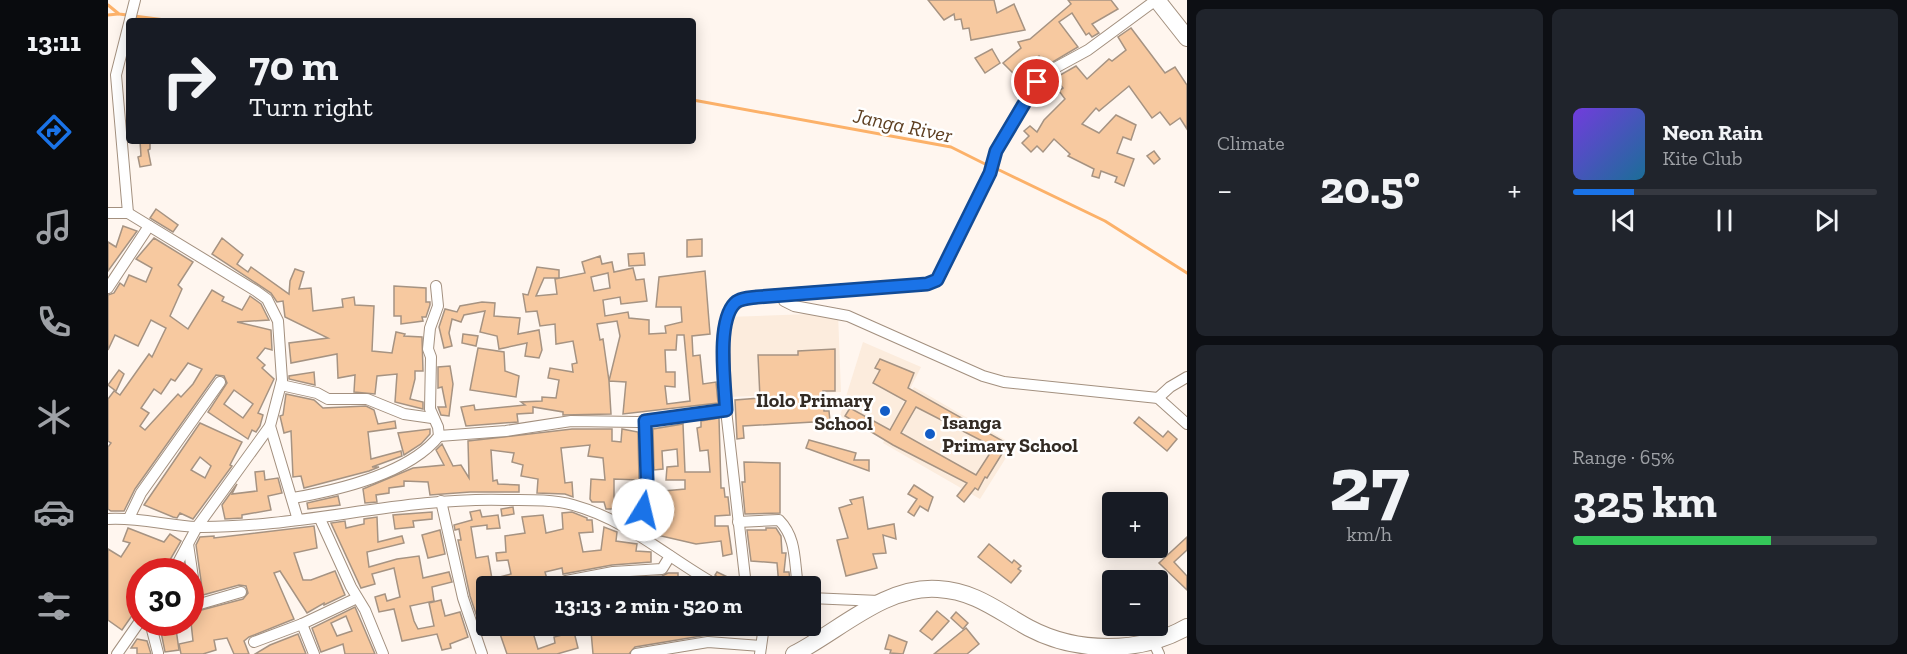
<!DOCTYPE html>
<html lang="en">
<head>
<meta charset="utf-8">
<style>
	:root { --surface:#171b24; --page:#20242c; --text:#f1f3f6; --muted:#9ea1a6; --line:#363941; --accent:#1a73e8 }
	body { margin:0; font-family:"Zilla Slab",serif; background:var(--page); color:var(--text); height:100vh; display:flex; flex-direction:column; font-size:22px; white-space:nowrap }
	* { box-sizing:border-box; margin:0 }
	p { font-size:20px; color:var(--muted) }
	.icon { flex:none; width:33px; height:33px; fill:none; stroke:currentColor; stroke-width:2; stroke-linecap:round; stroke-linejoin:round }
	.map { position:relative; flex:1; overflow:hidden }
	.panel { display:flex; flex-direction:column; gap:9px; padding:9px; background:#0d0f14; width:720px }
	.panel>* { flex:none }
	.top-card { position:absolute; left:18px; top:18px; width:570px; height:126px; border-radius:6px; box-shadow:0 3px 15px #0003; background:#171b24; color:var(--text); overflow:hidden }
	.controls { position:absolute; left:994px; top:492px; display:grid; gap:12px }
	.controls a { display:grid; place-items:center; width:66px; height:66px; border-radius:6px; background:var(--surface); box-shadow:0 3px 15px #0003; font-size:30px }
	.speed { position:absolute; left:18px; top:558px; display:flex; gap:12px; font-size:30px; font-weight:700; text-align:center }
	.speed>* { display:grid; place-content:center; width:78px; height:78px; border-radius:50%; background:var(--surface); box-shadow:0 3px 15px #0003; line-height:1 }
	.speed .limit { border:9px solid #d22; background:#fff; color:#111 }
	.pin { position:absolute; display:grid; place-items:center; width:51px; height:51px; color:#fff; margin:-26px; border:3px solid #fff; border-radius:50%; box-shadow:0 2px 6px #0007 }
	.me { position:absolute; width:66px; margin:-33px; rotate:9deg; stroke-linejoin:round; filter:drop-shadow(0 0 4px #0008) }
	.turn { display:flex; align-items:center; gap:21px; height:126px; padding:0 24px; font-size:27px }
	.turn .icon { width:78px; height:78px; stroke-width:2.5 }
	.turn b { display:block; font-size:42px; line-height:51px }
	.big { font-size:45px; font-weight:700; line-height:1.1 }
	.panel .card { flex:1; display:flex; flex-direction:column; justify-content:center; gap:9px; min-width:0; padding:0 21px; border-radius:9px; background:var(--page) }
	.panel .dial { align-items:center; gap:0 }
	.dial b { font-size:78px; line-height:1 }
	.song { display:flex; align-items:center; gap:18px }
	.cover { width:72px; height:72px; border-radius:9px; background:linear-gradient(135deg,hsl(260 70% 55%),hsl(200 70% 35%)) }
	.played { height:6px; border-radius:3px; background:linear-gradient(90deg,var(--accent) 20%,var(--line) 20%) }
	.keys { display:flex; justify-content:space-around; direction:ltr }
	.heat { display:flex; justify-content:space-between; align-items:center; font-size:33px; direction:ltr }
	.charge { height:9px; border-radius:4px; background:linear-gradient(90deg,#34c759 65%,var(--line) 0) }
	.panel .tiles { flex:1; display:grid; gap:9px; grid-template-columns:repeat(2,1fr) }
	.trip { position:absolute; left:368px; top:576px; width:345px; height:60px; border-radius:6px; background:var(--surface); box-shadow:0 3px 15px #0003; font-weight:700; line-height:60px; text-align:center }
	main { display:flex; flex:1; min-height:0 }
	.menu { display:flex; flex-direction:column; width:108px; justify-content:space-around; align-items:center; background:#090b0e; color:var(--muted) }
	.menu .icon { width:42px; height:42px }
	.menu .selected { color:var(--accent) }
	.menu b { font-size:27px; color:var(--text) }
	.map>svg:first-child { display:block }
	.built { fill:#fcecdd }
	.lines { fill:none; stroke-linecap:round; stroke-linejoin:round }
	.stream { stroke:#fcb169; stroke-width:3 }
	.building { fill:#f7c9a0; stroke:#a69382; stroke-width:1.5; fill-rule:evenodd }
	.minor-casing { stroke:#a3907f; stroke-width:12 }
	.trunk-casing { stroke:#a3907f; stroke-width:18 }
	.minor { stroke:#fff; stroke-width:10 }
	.trunk { stroke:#fff; stroke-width:16 }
	.route-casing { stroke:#114b97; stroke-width:15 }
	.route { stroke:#1a73e8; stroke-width:10 }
	.poi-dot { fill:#125cc6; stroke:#fff; stroke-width:2 }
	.labels { text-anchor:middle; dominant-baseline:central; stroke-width:5; stroke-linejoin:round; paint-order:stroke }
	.poi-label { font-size:20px; font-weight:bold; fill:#332b24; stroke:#fff; text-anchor:end }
	.water-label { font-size:21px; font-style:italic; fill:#5d3e20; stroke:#fff }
</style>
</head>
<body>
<main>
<nav class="menu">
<b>13:11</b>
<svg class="icon selected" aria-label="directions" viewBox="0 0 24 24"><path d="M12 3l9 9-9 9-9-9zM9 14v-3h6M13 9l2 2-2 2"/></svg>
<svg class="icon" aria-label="music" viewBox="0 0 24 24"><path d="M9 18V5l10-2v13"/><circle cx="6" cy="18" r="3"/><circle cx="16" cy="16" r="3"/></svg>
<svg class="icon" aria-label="phone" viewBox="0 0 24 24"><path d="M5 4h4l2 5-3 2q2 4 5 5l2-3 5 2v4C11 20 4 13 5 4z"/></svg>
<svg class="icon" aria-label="climate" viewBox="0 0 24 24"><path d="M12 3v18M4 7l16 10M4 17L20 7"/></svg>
<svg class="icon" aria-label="car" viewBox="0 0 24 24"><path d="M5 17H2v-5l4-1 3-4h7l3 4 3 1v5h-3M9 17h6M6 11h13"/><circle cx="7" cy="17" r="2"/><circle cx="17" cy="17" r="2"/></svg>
<svg class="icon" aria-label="filters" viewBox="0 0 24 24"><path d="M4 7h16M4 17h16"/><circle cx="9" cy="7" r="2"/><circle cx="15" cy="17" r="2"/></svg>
</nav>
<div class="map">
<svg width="1079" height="654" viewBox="0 0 1079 654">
	<rect width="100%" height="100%" fill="#fff6ef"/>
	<g class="built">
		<path d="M 730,313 L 733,392 L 621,397 L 618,317 Z"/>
		<path d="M 755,342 L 813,367 L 792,409 L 806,387 L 906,445 L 872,499 L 775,443 L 784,424 L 776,440 L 732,416 Z"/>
	</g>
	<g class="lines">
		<g class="stream">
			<path d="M 0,5 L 11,14 L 19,15"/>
			<path d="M 0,15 L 10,14"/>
			<path d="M 26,16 L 65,21"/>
			<path d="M 585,100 L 843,147 L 881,166"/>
			<path d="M 887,168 L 997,221 L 1079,273"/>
		</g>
	</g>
	<g class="building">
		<path d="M 820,0 L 886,0 L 889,13 L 906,4 L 917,30 L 863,40 L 861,28 L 855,29 L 853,19 L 847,20 L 846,14 L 836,20 Z"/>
		<path d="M 960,0 L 1003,0 L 1010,9 L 984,24 L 991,33 L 984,37 L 981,33 L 978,35 L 964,13 L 951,22 L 970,47 L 938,66 L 931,56 L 916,67 L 923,77 L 912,90 L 905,81 L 910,78 L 895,63 L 913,48 L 910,42 L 922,39 L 963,4 Z"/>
		<path d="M 1023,28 L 1057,73 L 1067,67 L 1079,85 L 1079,129 L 1072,118 L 1062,125 L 1052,112 L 1044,118 L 1021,86 L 991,111 L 988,108 L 974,124 L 991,133 L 1008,115 L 1028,125 L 1023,140 L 1015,137 L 1009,153 L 1026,159 L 1016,186 L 1007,182 L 1009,177 L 993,171 L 991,178 L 984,176 L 986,169 L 960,156 L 962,154 L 946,139 L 935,152 L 929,146 L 923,152 L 914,143 L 921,136 L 916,131 L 922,126 L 929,132 L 936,120 L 957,99 L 951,91 L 955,88 L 947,78 L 968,66 L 979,79 L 1001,59 L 1004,61 L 1018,50 L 1010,37 Z"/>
		<path d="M 884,49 L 892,63 L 877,73 L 867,58 Z"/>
		<path d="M 32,141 L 42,141 L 42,149 L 40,150 L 43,165 L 32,167 L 30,157 L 33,156 Z"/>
		<path d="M 1046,151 L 1052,159 L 1046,164 L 1039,156 Z"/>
		<path d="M 48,209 L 70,225 L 65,232 L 42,218 Z"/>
		<path d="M 15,226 L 29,231 L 0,271 L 0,242 L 8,247 Z"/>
		<path d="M 46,238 L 85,262 L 70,285 L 74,289 L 62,316 L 80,329 L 104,290 L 116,297 L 114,301 L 134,310 L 142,296 L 153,304 L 161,320 L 129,322 L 163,330 L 164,350 L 157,348 L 149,358 L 157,365 L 154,368 L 166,379 L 150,413 L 155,415 L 152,426 L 148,432 L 144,430 L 140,439 L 100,412 L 119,383 L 116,376 L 108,375 L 27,489 L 16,511 L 3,511 L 0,509 L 0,447 L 3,443 L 0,441 L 0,399 L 6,391 L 12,395 L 41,354 L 44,357 L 58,328 L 43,320 L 30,346 L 7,335 L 0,350 L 0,295 L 6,293 L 12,283 L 16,286 L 21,275 L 38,282 L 44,268 L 28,259 ZM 80,363 L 94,369 L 85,384 L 73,397 L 70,394 L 37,430 L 32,426 L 41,413 L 33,408 L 46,389 L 53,394 L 63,379 L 67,381 ZM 126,390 L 145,404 L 135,418 L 116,404 Z"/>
		<path d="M 114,238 L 135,255 L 129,264 L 140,272 L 143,267 L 181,294 L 182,281 L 187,269 L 196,272 L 191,289 L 203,288 L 205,311 L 235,307 L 234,299 L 246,297 L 247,305 L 266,306 L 264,351 L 284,353 L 288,332 L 297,334 L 296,336 L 314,337 L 315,371 L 307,371 L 307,379 L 302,399 L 315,402 L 315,409 L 287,402 L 289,374 L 269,376 L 267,394 L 246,392 L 247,375 L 230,378 L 229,354 L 183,363 L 181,343 L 220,338 L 177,317 L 175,301 L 169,302 L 163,293 L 104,254 Z"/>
		<path d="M 594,239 L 594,256 L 579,257 L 579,240 Z"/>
		<path d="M 536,253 L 537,265 L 521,266 L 520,254 Z"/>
		<path d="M 492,256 L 494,264 L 504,262 L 506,272 L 525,268 L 528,280 L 536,279 L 539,301 L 513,304 L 512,297 L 495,300 L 497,316 L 520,312 L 521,318 L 541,320 L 541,334 L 558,333 L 557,326 L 574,322 L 573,307 L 548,307 L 551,277 L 597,271 L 602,334 L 584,336 L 585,356 L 592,355 L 595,384 L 608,382 L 610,403 L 515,414 L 518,382 L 501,381 L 503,414 L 455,415 L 455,412 L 425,407 L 425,413 L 409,414 L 410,422 L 358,426 L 353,407 L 366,405 L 367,410 L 417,405 L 413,402 L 434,401 L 434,397 L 448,398 L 451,380 L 440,378 L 442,368 L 465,372 L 464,364 L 469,363 L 465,341 L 448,344 L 447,324 L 432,326 L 429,311 L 418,312 L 415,294 L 420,295 L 429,267 L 451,270 L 451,278 L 436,278 L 428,296 L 449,294 L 447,279 L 477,273 L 474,262 ZM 500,273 L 502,288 L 486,291 L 483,277 ZM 509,321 L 512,336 L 501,381 L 495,339 L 492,340 L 489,324 ZM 569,335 L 576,335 L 582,401 L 559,404 L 557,386 L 567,387 L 567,372 L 558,372 L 557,350 L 568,350 Z"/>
		<path d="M 286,286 L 318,288 L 318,302 L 322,302 L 322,305 L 318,317 L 314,317 L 315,321 L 293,324 L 293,316 L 286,316 Z"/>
		<path d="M 374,302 L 387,303 L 386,316 L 412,318 L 410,334 L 431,330 L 434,350 L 431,358 L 417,356 L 419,343 L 391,349 L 389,336 L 372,332 L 377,311 L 356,315 L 353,322 L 344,319 L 341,333 L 344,346 L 336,348 L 331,327 L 337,309 L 349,312 L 352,306 Z"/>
		<path d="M 355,334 L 370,336 L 368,346 L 354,343 Z"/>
		<path d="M 370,348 L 396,352 L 397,371 L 411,376 L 408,397 L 362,390 Z"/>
		<path d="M 727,349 L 727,391 L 715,391 L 716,411 L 721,411 L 722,421 L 635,426 L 636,438 L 629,439 L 627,400 L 652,398 L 650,355 L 690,355 L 690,351 Z"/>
		<path d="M 772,359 L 806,373 L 800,388 L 900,444 L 879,478 L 877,477 L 870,490 L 867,488 L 856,502 L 849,496 L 859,483 L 785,445 L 737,416 L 742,408 L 782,430 L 798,401 L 765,383 L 772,370 L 767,368 ZM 808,407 L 886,447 L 868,475 L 793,433 Z"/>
		<path d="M 342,366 L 345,384 L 341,416 L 333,415 L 330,407 L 338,407 L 334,387 L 330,388 L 330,367 Z"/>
		<path d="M 11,370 L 16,374 L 8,391 L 0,385 Z"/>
		<path d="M 206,372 L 207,385 L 181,379 L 181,376 Z"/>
		<path d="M 178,394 L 206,400 L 215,408 L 258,406 L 266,410 L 270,424 L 287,421 L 288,428 L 260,432 L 263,459 L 293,451 L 294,456 L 264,467 L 271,467 L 261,471 L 196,488 L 193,476 L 185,477 L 183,431 L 176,433 L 172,416 L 175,415 Z"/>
		<path d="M 1031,417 L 1055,437 L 1060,431 L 1069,439 L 1059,451 L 1026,423 Z"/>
		<path d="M 611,418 L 613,488 L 616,488 L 617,497 L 620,497 L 622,515 L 607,516 L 607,526 L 620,526 L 624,554 L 615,556 L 613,541 L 588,544 L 549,535 L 559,515 L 542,513 L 545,492 L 577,489 L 577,480 L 558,480 L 559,467 L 570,466 L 569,449 L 554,451 L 555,469 L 546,470 L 545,429 L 575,424 L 577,472 L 602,472 L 600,450 L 592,451 L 589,428 L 593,427 L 593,421 Z"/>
		<path d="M 92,423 L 134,442 L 122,465 L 124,466 L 85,519 L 72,513 L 69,518 L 65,517 L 36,505 ZM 92,457 L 103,466 L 97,478 L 83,470 Z"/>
		<path d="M 322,429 L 322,434 L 313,444 L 296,455 L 290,433 Z"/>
		<path d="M 464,429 L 504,429 L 504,441 L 513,442 L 514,429 L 530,432 L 531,480 L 506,479 L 506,509 L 498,509 L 496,502 L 484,502 L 482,499 L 483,479 L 497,480 L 495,458 L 480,456 L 482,445 L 453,448 L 457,483 L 464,482 L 465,497 L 457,494 L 429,493 L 430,479 L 413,476 L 415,465 L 404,462 L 406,453 L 383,450 L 385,481 L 389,480 L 390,484 L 411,485 L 411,492 L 362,492 L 322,495 L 320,482 L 296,481 L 296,486 L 281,488 L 281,493 L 268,495 L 269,502 L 257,503 L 255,489 L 305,468 L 336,465 L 328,450 L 334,444 L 345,466 L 353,465 L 361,478 L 360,441 Z"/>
		<path d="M 701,440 L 748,453 L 746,460 L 761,460 L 761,471 L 698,448 Z"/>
		<path d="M 636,462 L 672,463 L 672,513 L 637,514 L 634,482 L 637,482 Z"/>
		<path d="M 156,471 L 157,480 L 170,478 L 174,493 L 160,496 L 163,510 L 134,515 L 134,518 L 117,519 L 114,505 L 129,484 L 124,494 L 149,491 L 147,472 Z"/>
		<path d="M 806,485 L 825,497 L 820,511 L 812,506 L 806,516 L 800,512 L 809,499 L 800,494 Z"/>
		<path d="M 230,496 L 232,505 L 200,509 L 199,503 Z"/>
		<path d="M 755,497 L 760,529 L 786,524 L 788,539 L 775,535 L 778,553 L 765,554 L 769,568 L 738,576 L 729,540 L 740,538 L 731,508 L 744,504 L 742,500 Z"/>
		<path d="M 405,507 L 406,514 L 394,516 L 393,509 Z"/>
		<path d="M 372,510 L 374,517 L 390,515 L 392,528 L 379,529 L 379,525 L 363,527 L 368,558 L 380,556 L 384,579 L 403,574 L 400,560 L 389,561 L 388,553 L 398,552 L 397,536 L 417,533 L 414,517 L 435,515 L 438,533 L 455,529 L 454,513 L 464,512 L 479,518 L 479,520 L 484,520 L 485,532 L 471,533 L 475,552 L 493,550 L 496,527 L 509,532 L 508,541 L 529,544 L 528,551 L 543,552 L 543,562 L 504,565 L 455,574 L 454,568 L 437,572 L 441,586 L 378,586 L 378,626 L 423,626 L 430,649 L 447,643 L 446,637 L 466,632 L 470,648 L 449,654 L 399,654 L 391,631 L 375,635 L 362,596 L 350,540 L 353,540 L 351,529 L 347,530 L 346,525 L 364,520 L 362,512 Z"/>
		<path d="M 324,512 L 324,519 L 305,521 L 306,527 L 287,529 L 285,515 Z"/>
		<path d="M 269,517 L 270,542 L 294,536 L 296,543 L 259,552 L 261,567 L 289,559 L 311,556 L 315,578 L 341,572 L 344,582 L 324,587 L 326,601 L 302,606 L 306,621 L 310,629 L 326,626 L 321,603 L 333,600 L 337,616 L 352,612 L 360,637 L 342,644 L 343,648 L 334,650 L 329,634 L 294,641 L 286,609 L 271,612 L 267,597 L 277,594 L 279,601 L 292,597 L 286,568 L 264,574 L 267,584 L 253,588 L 223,523 L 237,521 L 238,528 L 256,524 L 256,519 Z"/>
		<path d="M 206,526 L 209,548 L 186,553 L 195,580 L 203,580 L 227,571 L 237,595 L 216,605 L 216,603 L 199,613 L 172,571 L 166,573 L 186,619 L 141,637 L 136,641 L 141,654 L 126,654 L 119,638 L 106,640 L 108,650 L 95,654 L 73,654 L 71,644 L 85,641 L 82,613 L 135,599 L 140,593 L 138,586 L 131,585 L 95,595 L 88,545 L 92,537 L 106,536 L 106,538 Z"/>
		<path d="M 20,528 L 56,542 L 62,534 L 73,541 L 55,572 L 32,572 L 32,604 L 14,630 L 0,620 L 0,549 L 13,557 L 22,543 L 15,541 Z"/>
		<path d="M 658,528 L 668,528 L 673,536 L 674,553 L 678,553 L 676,572 L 681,572 L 682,581 L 676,582 L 675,586 L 671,586 L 669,563 L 643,561 L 639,530 L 658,530 Z"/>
		<path d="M 332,530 L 337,554 L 320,558 L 314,535 Z"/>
		<path d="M 1079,537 L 1079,550 L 1066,562 L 1079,576 L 1079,590 L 1051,563 Z"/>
		<path d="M 881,544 L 904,563 L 906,560 L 913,566 L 910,569 L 913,571 L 903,583 L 870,557 Z"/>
		<path d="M 609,572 L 628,581 L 625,586 L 617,586 L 616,582 L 607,575 Z"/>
		<path d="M 560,573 L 570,573 L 570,579 L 587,581 L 594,586 L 511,586 L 511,583 L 469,586 L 506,579 L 554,576 Z"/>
		<path d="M 247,607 L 267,654 L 237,654 L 235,644 L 213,652 L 204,628 ZM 238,616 L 244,631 L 229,636 L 223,623 Z"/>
		<path d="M 829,611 L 841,621 L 824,640 L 812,631 Z"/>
		<path d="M 848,612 L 860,623 L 855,629 L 843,618 Z"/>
		<path d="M 51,622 L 67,622 L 71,650 L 57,652 Z"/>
		<path d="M 492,626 L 593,626 L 593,629 L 610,628 L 610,635 L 599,635 L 527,647 L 521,654 L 485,654 L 483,631 L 492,628 Z"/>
		<path d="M 858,628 L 871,644 L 859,654 L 826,654 Z"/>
		<path d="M 190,634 L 198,654 L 147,654 L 162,645 Z"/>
		<path d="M 781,635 L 799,642 L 795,654 L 782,653 L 783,650 L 777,649 Z"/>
		<path d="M 29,639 L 39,641 L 43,654 L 29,654 L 29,648 L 23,648 Z"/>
	</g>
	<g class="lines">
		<defs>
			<g id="minor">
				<path d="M 0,213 L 20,213 L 148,291 L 159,299 L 170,321 L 174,380 L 162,426 L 190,520"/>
				<path d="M 20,213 L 8,75 L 27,0"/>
				<path d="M 0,288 L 41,226"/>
				<path d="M 673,294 L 819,284 L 829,280 L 882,173 L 888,151 L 929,82 L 947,68 L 980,50 L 1048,0"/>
				<path d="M 173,385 L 209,393 L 220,399 L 259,399 L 296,414 L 324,418"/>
				<path d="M 1050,398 L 1062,387 L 1079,377"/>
				<path d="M 331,436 L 398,431 L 463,421 L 530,422 L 618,410"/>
				<path d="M 185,498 C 230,490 301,474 331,436 L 330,427 L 322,409 L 323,357 L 320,349 L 322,328 L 330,306 L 328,286"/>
				<path d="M 333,501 L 355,598 L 374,654"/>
				<path d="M 21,518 L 33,493 L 112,382"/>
				<path d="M 0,519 C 32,517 59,526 90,527 C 193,528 293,497 397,500 C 418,500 444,499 465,505 C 520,520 561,559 610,586"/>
				<path d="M 212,519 L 243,587 L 257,610 L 275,654"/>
				<path d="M 630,522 L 671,520 C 689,538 686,562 690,586"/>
				<path d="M 532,534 L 539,480 L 537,421"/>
				<path d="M 80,544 L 89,605"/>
				<path d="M 65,572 L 89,527 L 162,426"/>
				<path d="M 458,581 L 505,572 L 554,569 L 562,556"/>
				<path d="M 638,586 L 618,410 L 616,332 C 618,295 644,298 673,294 L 676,301 L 686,306 L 740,316 L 875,376 L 896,382 L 1050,398 L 1079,424"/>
				<path d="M 702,598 L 771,601"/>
				<path d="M 85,606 L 133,592"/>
				<path d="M 42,622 L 50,653"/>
				<path d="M 194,624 L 206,654"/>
				<path d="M 1045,641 L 1051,654"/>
				<path d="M 146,642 L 194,624 L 249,598"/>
				<path d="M 9,654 L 32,621"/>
				<path d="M 528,654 L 600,642 L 653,646"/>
				<path d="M 652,654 L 656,626"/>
			</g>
			<g id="trunk">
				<path d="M 1049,0 L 1079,38"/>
				<path d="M 686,654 C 730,632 777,585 830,589 C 867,591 890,611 921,628 C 968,653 1032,654 1079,627"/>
			</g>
		</defs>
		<use href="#minor" class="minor-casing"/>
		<use href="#trunk" class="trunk-casing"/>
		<use href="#minor" class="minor"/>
		<use href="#trunk" class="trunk"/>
	</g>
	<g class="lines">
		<defs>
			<path id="route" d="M 535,510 L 539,480 L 537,421 L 618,410 C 617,384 608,322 627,303 C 632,298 642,298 649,297 L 819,284 L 829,280 L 882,173 L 888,151 L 929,82"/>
		</defs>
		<use href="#route" class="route-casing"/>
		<use href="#route" class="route"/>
	</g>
	<g class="poi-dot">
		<circle cx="777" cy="411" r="6"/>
		<circle cx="822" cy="434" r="6"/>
	</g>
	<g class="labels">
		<g class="poi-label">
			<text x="765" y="400">Ilolo Primary<tspan x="765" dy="23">School</tspan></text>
			<text x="834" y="422" text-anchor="start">Isanga<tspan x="834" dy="23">Primary School</tspan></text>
		</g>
		<g class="water-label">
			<text transform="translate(795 125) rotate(12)">Janga River</text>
		</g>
	</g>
</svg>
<div class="controls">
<a>+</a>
<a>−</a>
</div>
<div class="speed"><div class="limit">30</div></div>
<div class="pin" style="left:929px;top:82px;background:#d93025"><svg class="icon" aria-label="arrive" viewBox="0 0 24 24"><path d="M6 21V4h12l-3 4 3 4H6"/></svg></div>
<svg class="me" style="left:535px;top:510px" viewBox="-20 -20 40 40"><circle r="19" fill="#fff"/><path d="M0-13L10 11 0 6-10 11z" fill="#1a73e8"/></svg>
<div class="trip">13:13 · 2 min · 520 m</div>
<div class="top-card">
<div class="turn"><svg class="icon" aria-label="right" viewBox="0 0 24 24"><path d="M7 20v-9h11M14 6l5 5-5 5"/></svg><div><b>70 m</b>Turn right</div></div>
</div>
</div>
<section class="panel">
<div class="tiles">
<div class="card"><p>Climate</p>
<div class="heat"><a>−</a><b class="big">20.5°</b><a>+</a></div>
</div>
<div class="card">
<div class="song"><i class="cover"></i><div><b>Neon Rain</b><p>Kite Club</p></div></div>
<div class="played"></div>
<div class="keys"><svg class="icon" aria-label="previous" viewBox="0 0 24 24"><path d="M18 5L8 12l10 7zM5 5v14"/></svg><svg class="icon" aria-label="pause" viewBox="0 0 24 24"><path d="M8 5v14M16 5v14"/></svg><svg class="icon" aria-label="next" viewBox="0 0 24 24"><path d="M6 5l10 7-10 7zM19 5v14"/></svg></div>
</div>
<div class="card dial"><b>27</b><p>km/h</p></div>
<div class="card"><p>Range · 65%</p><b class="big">325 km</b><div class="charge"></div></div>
</div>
</section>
</main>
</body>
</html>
